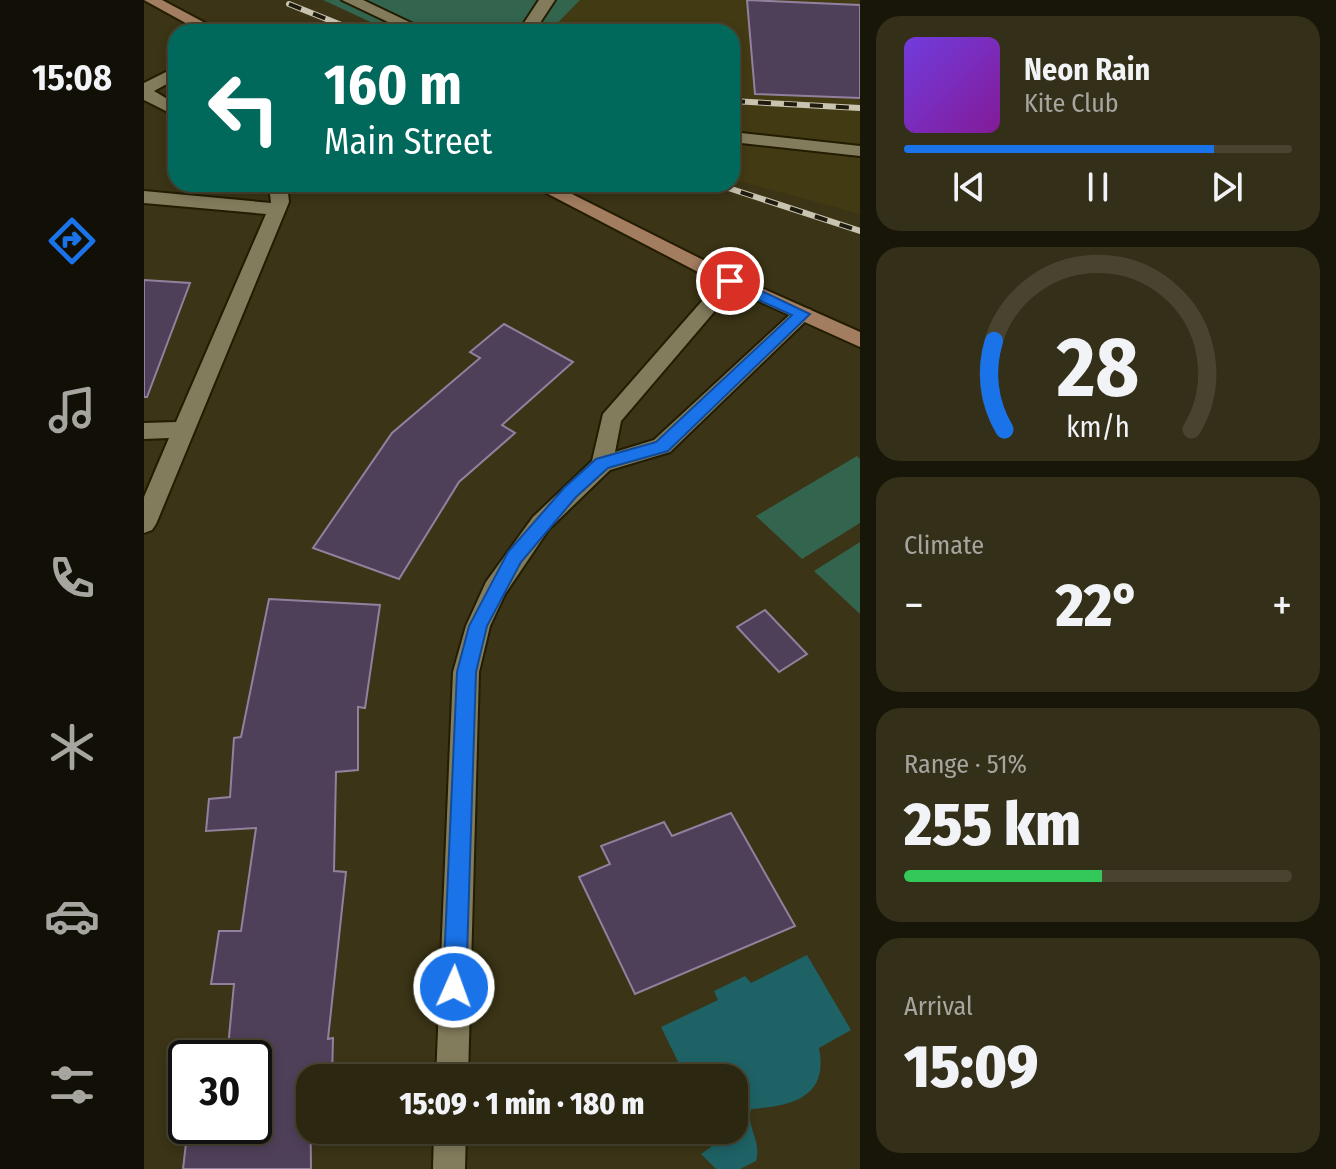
<!DOCTYPE html>
<html lang="en">
<head>
<meta charset="utf-8">
<style>
	:root { --surface:#2c2710; --page:#342f19; --text:#f1f3f6; --muted:#a6a59f; --line:#484430; --accent:#1a73e8 }
	body { margin:0; font-family:"Fira Sans Condensed",sans-serif; background:var(--page); color:var(--text); height:100vh; display:flex; flex-direction:column; font-size:30px; white-space:nowrap }
	* { box-sizing:border-box; margin:0 }
	p { font-size:26px; color:var(--muted) }
	.icon { flex:none; width:44px; height:44px; fill:none; stroke:currentColor; stroke-width:2; stroke-linecap:round; stroke-linejoin:round }
	.map { position:relative; flex:1; overflow:hidden }
	.drawer { display:flex; flex-direction:column; gap:16px; padding:16px; background:#181509; width:476px }
	.drawer>* { flex:none }
	.top-card { position:absolute; left:24px; top:24px; width:572px; height:168px; border-radius:24px; box-shadow:0 4px 12px #0003,0 0 0 2px var(--line); background:#00695c; color:#fff; overflow:hidden }
	.speed { position:absolute; left:24px; top:1040px; display:flex; gap:16px; font-size:40px; font-weight:700; text-align:center }
	.speed>* { display:grid; place-content:center; width:104px; height:104px; border-radius:50%; background:var(--surface); box-shadow:0 4px 12px #0003,0 0 0 2px var(--line); line-height:1 }
	.speed .limit { border:4px solid #111; border-radius:12px; background:#fff; color:#111 }
	.pin { position:absolute; display:grid; place-items:center; width:68px; height:68px; color:#fff; margin:-34px; border:4px solid #fff; border-radius:50%; box-shadow:0 2px 8px #0007 }
	.me { position:absolute; width:88px; margin:-44px; rotate:2deg; stroke-linejoin:round; filter:drop-shadow(0 0 6px #0008) }
	.turn { display:flex; align-items:center; gap:28px; height:168px; padding:0 24px; font-size:36px }
	.turn .icon { width:104px; height:104px; stroke-width:2.5 }
	.turn b { display:block; font-size:56px; line-height:68px }
	.big { font-size:60px; font-weight:800; line-height:1.1 }
	.drawer .tile { flex:1; display:flex; flex-direction:column; justify-content:center; gap:12px; min-width:0; padding:0 28px; border-radius:24px; background:var(--page) }
	.drawer .dial { align-items:center; gap:0 }
	.dial svg { height:208px; overflow:visible; fill:none; stroke:var(--line); stroke-width:7; stroke-linecap:round; text-anchor:middle }
	.dial text { fill:var(--text); stroke:none }
	.song { display:flex; align-items:center; gap:24px }
	.cover { width:96px; height:96px; border-radius:12px; background:linear-gradient(135deg,hsl(260 70% 55%),hsl(290 70% 35%)) }
	.played { height:8px; border-radius:4px; background:linear-gradient(90deg,var(--accent) 80%,var(--line) 80%) }
	.keys { display:flex; justify-content:space-around; direction:ltr }
	.heat { display:flex; justify-content:space-between; align-items:center; font-size:44px; direction:ltr }
	.charge { height:12px; border-radius:6px; background:linear-gradient(90deg,#34c759 51%,var(--line) 0) }
	.trip { position:absolute; left:152px; top:1064px; width:452px; height:80px; border-radius:24px; background:var(--surface); box-shadow:0 4px 12px #0003,0 0 0 2px var(--line); font-weight:800; line-height:80px; text-align:center }
	main { display:flex; flex:1; min-height:0 }
	.tab-bar { display:flex; flex-direction:column; width:144px; justify-content:space-around; align-items:center; background:#121006; color:var(--muted) }
	.tab-bar .icon { width:56px; height:56px }
	.tab-bar .on { color:var(--accent) }
	.tab-bar b { font-size:36px; color:var(--text) }
	.map>svg:first-child { display:block }
	.built { fill:#423a13 }
	.green { fill:#33644d }
	.water { fill:#1e6265 }
	.building { fill:#4f4059; stroke:#92819e; stroke-width:2 }
	.lines { fill:none; stroke-linecap:round; stroke-linejoin:round }
	.lane-casing { stroke:#221c00; stroke-width:4 }
	.street-casing { stroke:#221c00; stroke-width:4 }
	.secondary-casing { stroke:#221c00; stroke-width:4 }
	.lane { fill:#837c5c; fill-rule:evenodd }
	.street { fill:#837c5c; fill-rule:evenodd }
	.secondary { fill:#a27d5f; fill-rule:evenodd }
	.rail-casing { stroke:#c9c4b0; stroke-width:6 }
	.rail { stroke:#1f1c0f; stroke-width:4; stroke-dasharray:13; stroke-linecap:butt }
	.route { fill:#1a73e8; stroke:#114b97; stroke-width:2 }
</style>
</head>
<body>
<main>
<nav class="tab-bar">
<b>15:08</b>
<svg class="icon on" aria-label="directions" viewBox="0 0 24 24"><path d="M12 3l9 9-9 9-9-9zM9 14v-3h6M13 9l2 2-2 2"/></svg>
<svg class="icon" aria-label="music" viewBox="0 0 24 24"><path d="M9 18V5l10-2v13"/><circle cx="6" cy="18" r="3"/><circle cx="16" cy="16" r="3"/></svg>
<svg class="icon" aria-label="phone" viewBox="0 0 24 24"><path d="M5 4h4l2 5-3 2q2 4 5 5l2-3 5 2v4C11 20 4 13 5 4z"/></svg>
<svg class="icon" aria-label="climate" viewBox="0 0 24 24"><path d="M12 3v18M4 7l16 10M4 17L20 7"/></svg>
<svg class="icon" aria-label="car" viewBox="0 0 24 24"><path d="M5 17H2v-5l4-1 3-4h7l3 4 3 1v5h-3M9 17h6M6 11h13"/><circle cx="7" cy="17" r="2"/><circle cx="17" cy="17" r="2"/></svg>
<svg class="icon" aria-label="filters" viewBox="0 0 24 24"><path d="M4 7h16M4 17h16"/><circle cx="9" cy="7" r="2"/><circle cx="15" cy="17" r="2"/></svg>
</nav>
<div class="map">
<svg width="716" height="1169" viewBox="0 0 716 1169">
	<rect width="100%" height="100%" fill="#3b3416"/>
	<path class="built" d="M 436,0 L 716,0 L 716,214 L 588,179 L 588,32 L 406,32 Z"/>
	<g class="green">
		<path d="M 179,0 L 436,0 L 405,32 L 248,32 Z"/>
		<path d="M 713,456 L 716,459 L 716,523 L 658,559 L 612,516 Z"/>
		<path d="M 716,542 L 716,614 L 670,571 Z"/>
	</g>
	<path class="water" d="M 663,955 L 707,1030 L 675,1048 C 685,1098 647,1106 607,1109 C 602,1127 618,1142 612,1161 L 596,1169 L 572,1169 L 557,1154 L 567,1147 L 569,1137 L 563,1130 L 590,1130 L 590,1078 L 542,1078 L 517,1027 L 574,1000 L 570,991 L 601,976 L 607,983 Z"/>
	<g class="building">
		<path d="M 603,0 L 716,5 L 716,98 L 611,94 Z"/>
		<path d="M 0,280 L 46,283 L 3,397 L 0,397 Z"/>
		<path d="M 360,324 L 429,362 L 358,425 L 371,433 L 315,482 L 255,579 L 169,548 L 248,433 L 336,358 L 326,352 Z"/>
		<path d="M 125,599 L 236,605 L 221,708 L 214,707 L 214,770 L 192,772 L 190,871 L 202,872 L 184,1039 L 189,1038 L 188,1078 L 166,1078 L 167,1169 L 39,1169 L 44,1126 L 110,1126 L 110,1058 L 83,1058 L 90,984 L 67,984 L 75,931 L 97,931 L 112,828 L 62,831 L 65,799 L 86,797 L 90,738 L 97,737 Z"/>
		<path d="M 621,610 L 663,654 L 635,672 L 593,627 Z"/>
		<path d="M 587,813 L 651,926 L 491,994 L 435,877 L 466,864 L 457,846 L 520,822 L 528,836 Z"/>
	</g>
	<g class="lines">
		<defs>
			<g id="lane">
				<path d="M 198,0 L 219,0 L 286,32 L 265,32 Z"/>
				<path d="M 395,0 L 411,0 L 390,32 L 374,32 Z"/>
				<path d="M 32,67 L 32,79 L 10,91 L 32,104 L 32,116 L 0,100 L 0,83 Z"/>
				<path d="M 588,132 L 716,146 L 716,156 L 588,142 Z"/>
				<path d="M 125,184 L 143,184 L 145,202 L 12,524 L 8,530 L 0,533 L 0,497 L 25,438 L 0,439 L 0,423 L 32,422 L 122,214 L 0,203 L 0,191 L 127,203 Z"/>
			</g>
			<g id="street">
				<path d="M 586,275 L 593,277 L 596,281 L 593,285 L 477,421 L 471,452 L 510,440 L 652,309 L 666,309 L 669,314 L 526,452 L 466,470 L 405,529 L 361,594 L 346,626 L 335,672 L 324,1078 L 292,1078 L 309,672 L 322,626 L 342,582 L 389,517 L 448,461 L 459,414 L 579,277 Z"/>
				<path d="M 290,1130 L 322,1130 L 321,1169 L 289,1169 Z"/>
			</g>
			<g id="secondary">
				<path d="M 0,0 L 18,0 L 78,32 L 58,32 Z"/>
				<path d="M 385,184 L 408,184 L 593,277 L 716,332 L 716,347 L 579,285 Z"/>
			</g>
		</defs>
		<use href="#lane" class="lane-casing"/>
		<use href="#street" class="street-casing"/>
		<use href="#secondary" class="secondary-casing"/>
		<use href="#lane" class="lane"/>
		<use href="#street" class="street"/>
		<use href="#secondary" class="secondary"/>
		<defs>
			<g id="rail">
				<path d="M 145,4 L 215,32"/>
				<path d="M 588,101 L 716,108"/>
				<path d="M 572,184 L 716,231"/>
			</g>
		</defs>
		<use href="#rail" class="rail-casing"/>
		<use href="#rail" class="rail"/>
	</g>
	<path class="route" d="M 586,276 L 666,314 L 524,451 L 464,468 L 432,497 L 377,562 L 343,626 L 332,672 L 322,987 L 318,995 L 310,998 L 302,995 L 299,987 L 313,672 L 325,626 L 364,552 L 420,488 L 452,459 L 512,442 L 648,315 L 581,285 L 579,281 Z"/>
</svg>
<div class="speed"><div class="limit">30</div></div>
<div class="pin" style="left:586px;top:281px;background:#d93025"><svg class="icon" aria-label="arrive" viewBox="0 0 24 24"><path d="M6 21V4h12l-3 4 3 4H6"/></svg></div>
<svg class="me" style="left:310px;top:987px" viewBox="-20 -20 40 40"><circle r="17" fill="#1a73e8" stroke="#fff" stroke-width="3"/><path d="M0-11L8 9 0 5-8 9z" fill="#fff"/></svg>
<div class="trip">15:09 · 1 min · 180 m</div>
<div class="top-card">
<div class="turn"><svg class="icon" aria-label="left" viewBox="0 0 24 24"><path d="M17 20v-9H6M10 6l-5 5 5 5"/></svg><div><b>160 m</b>Main Street</div></div>
</div>
</div>
<section class="drawer">
<div class="tile">
<div class="song"><i class="cover"></i><div><b>Neon Rain</b><p>Kite Club</p></div></div>
<div class="played"></div>
<div class="keys"><svg class="icon" aria-label="previous" viewBox="0 0 24 24"><path d="M18 5L8 12l10 7zM5 5v14"/></svg><svg class="icon" aria-label="pause" viewBox="0 0 24 24"><path d="M8 5v14M16 5v14"/></svg><svg class="icon" aria-label="next" viewBox="0 0 24 24"><path d="M6 5l10 7-10 7zM19 5v14"/></svg></div>
</div>
<div class="tile dial"><svg viewBox="0 0 100 80">
<path d="M14 69A42 42 0 1 1 86 69"/>
<path d="M14 69A42 42 0 0 1 10 35" stroke="#1a73e8"/>
<text x="50" y="56" font-size="32" font-weight="700">28</text>
<text x="50" y="72" font-size="11">km/h</text>
</svg></div>
<div class="tile"><p>Climate</p>
<div class="heat"><a>−</a><b class="big">22°</b><a>+</a></div>
</div>
<div class="tile"><p>Range · 51%</p><b class="big">255 km</b><div class="charge"></div></div>
<div class="tile"><p>Arrival</p><b class="big">15:09</b></div>
</section>
</main>
</body>
</html>
